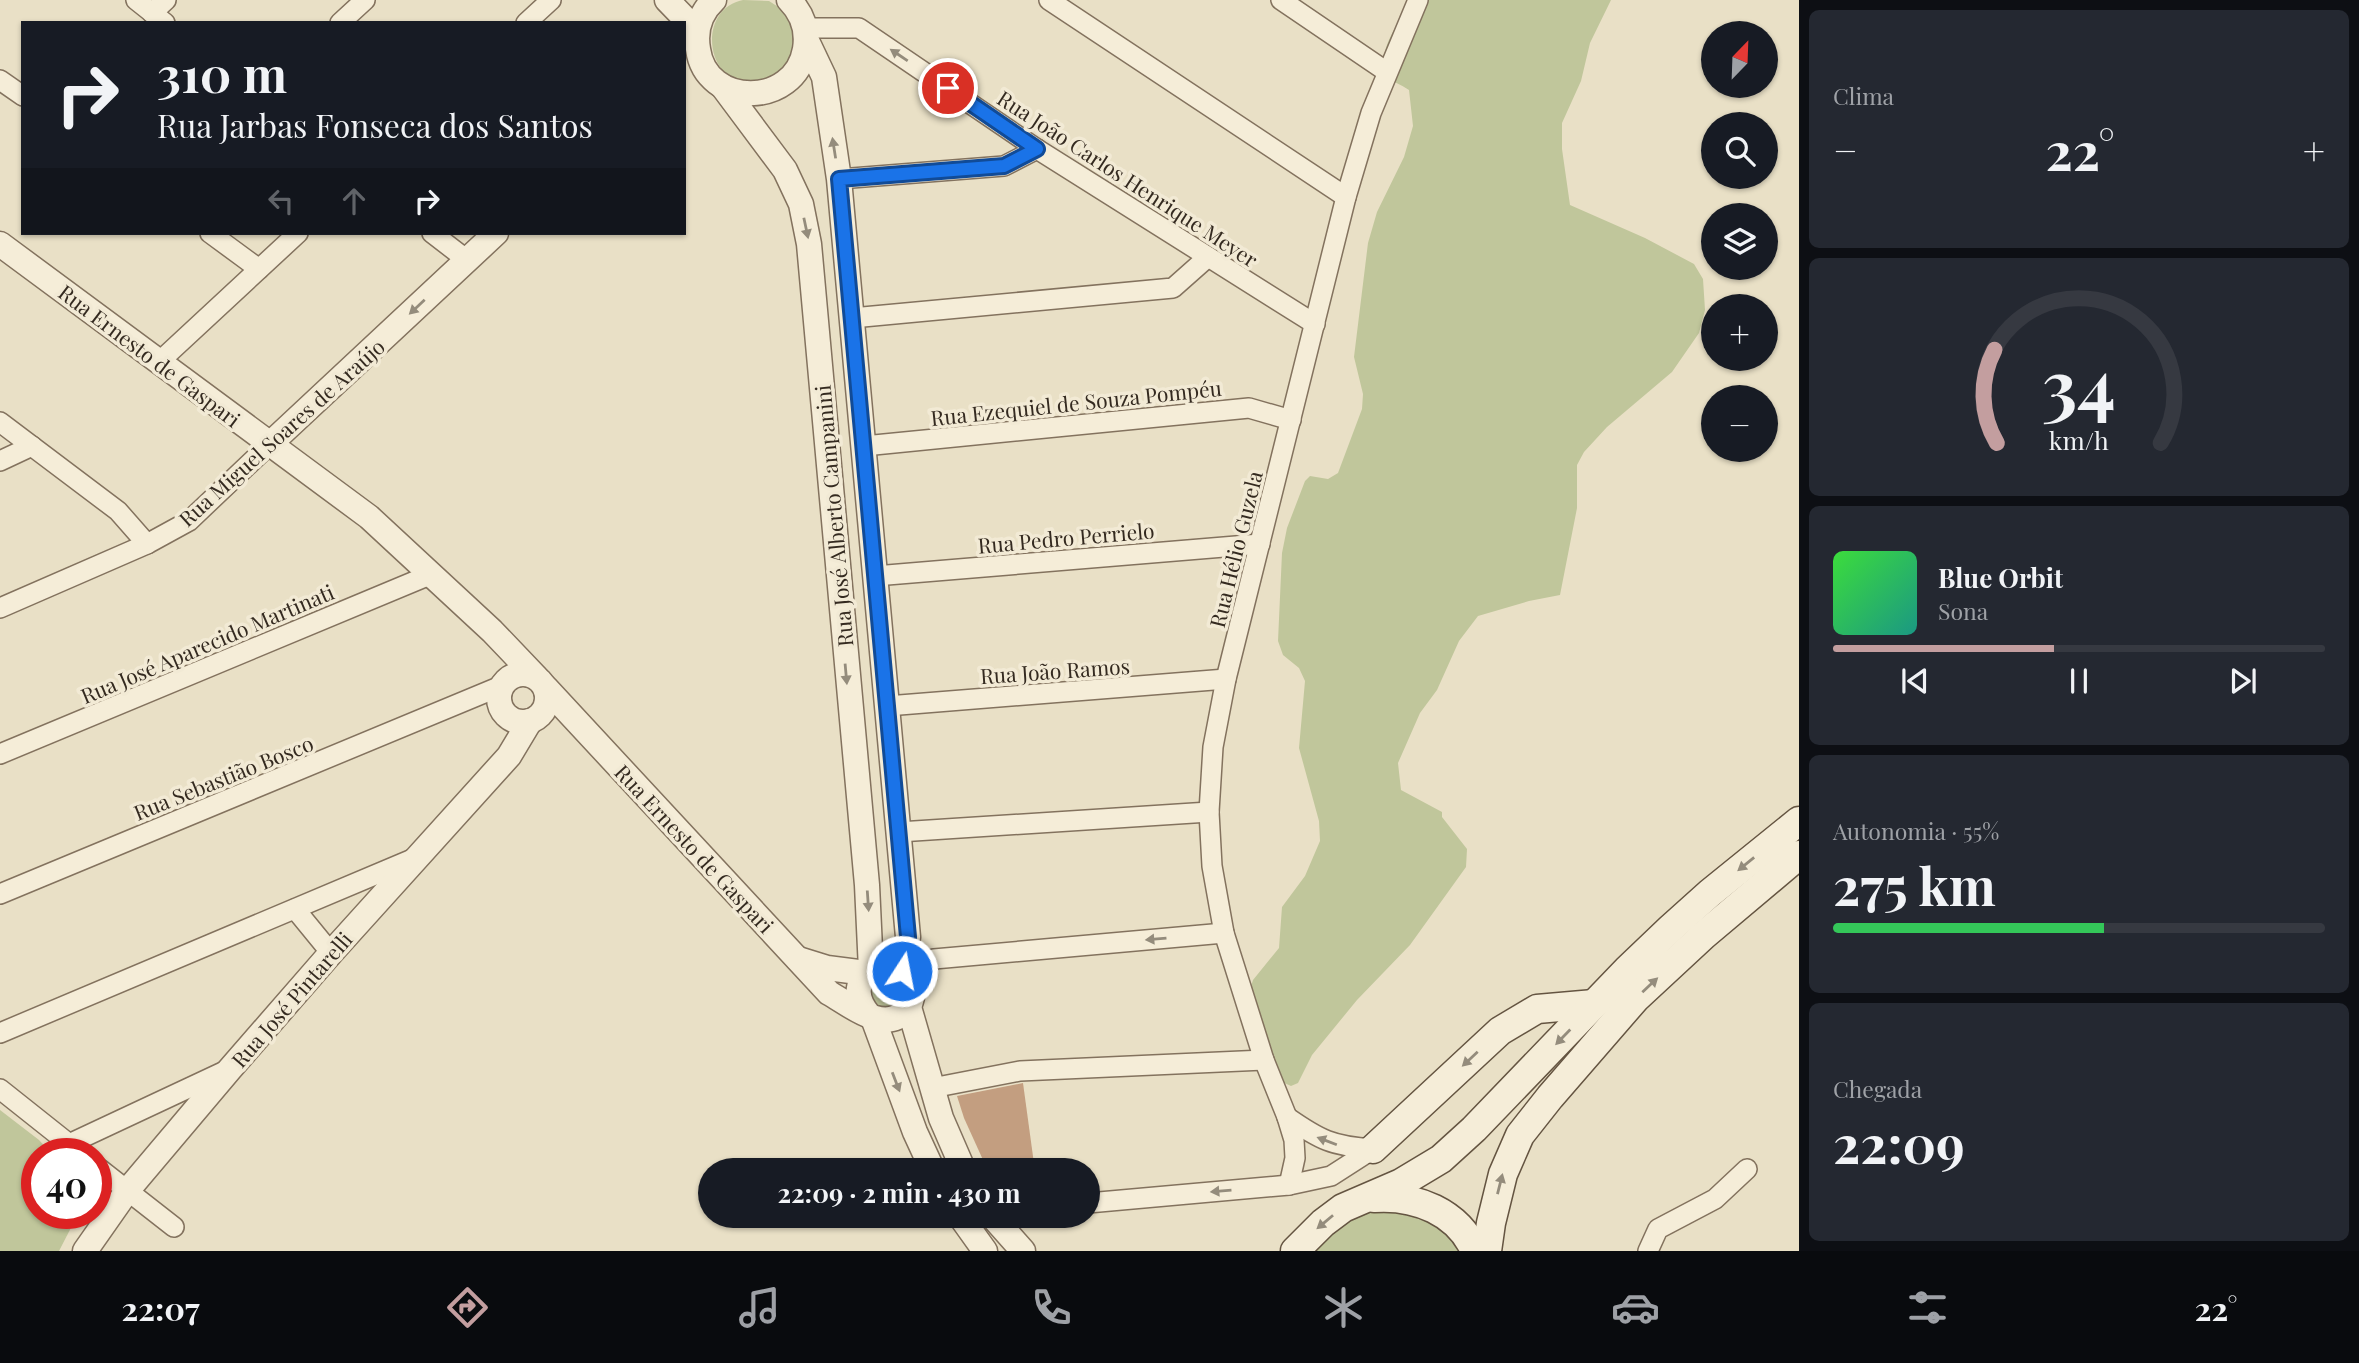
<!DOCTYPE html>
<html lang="pt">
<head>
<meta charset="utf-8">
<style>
	:root { --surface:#171b24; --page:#242831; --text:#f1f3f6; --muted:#9ea1a6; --line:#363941; --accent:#c39e9f }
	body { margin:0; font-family:"Playfair Display",serif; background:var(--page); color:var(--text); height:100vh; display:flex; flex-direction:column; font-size:26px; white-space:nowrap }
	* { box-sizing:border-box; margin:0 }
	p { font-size:23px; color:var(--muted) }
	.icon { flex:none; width:38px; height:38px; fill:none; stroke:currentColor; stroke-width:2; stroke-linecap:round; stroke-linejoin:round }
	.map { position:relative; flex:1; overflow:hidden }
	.details { display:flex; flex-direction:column; gap:10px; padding:10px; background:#0d0f14; width:560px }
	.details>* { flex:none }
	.guide { position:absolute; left:21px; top:21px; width:665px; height:214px; border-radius:0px; box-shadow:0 2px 5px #0004; background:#171b24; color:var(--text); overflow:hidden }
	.needle { width:46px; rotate:23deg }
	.tools { position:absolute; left:1701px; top:21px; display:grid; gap:14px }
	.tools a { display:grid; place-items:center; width:77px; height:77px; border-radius:50%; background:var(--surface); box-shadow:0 2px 5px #0004; font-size:35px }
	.speed { position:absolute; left:21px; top:1138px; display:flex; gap:14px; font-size:35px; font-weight:700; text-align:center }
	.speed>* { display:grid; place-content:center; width:91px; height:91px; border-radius:50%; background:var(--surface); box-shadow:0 2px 5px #0004; line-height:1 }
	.speed .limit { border:10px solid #d22; background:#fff; color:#111 }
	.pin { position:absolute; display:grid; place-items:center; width:60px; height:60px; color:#fff; margin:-30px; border:4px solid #fff; border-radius:50%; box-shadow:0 2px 7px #0007 }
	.me { position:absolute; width:77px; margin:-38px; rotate:11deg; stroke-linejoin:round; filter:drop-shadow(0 0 5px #0008) }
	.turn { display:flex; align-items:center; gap:24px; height:147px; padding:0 21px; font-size:32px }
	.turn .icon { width:91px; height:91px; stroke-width:2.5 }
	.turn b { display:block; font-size:49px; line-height:60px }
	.lanes { display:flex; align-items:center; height:66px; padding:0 21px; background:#0003; justify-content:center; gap:35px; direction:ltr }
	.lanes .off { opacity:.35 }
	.big { font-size:52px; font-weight:700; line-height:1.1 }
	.details .tile { flex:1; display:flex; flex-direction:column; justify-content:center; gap:10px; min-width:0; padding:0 24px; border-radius:10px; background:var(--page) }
	.details .dial { align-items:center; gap:0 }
	.dial svg { height:182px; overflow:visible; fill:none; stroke:var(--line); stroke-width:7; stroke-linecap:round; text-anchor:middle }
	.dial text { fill:var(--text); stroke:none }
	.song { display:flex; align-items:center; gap:21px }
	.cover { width:84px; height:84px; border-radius:10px; background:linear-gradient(135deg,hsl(120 70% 55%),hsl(170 70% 35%)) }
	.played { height:7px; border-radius:4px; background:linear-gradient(90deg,var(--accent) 45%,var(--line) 45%) }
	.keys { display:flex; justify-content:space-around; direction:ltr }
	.heat { display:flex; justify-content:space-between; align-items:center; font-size:38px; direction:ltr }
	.charge { height:10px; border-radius:5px; background:linear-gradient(90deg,#34c759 55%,var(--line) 0) }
	.trip { position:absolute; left:698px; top:1158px; width:402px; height:70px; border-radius:35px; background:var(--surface); box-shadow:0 2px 5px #0004; font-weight:700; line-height:70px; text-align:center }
	.dock { display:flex; height:112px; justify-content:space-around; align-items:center; background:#090b0e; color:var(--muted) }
	.dock .icon { width:49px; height:49px }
	.dock .current { color:var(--accent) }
	.dock b { font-size:32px; color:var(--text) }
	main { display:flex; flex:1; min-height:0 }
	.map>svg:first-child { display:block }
	.green { fill:#c0c69b }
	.building { fill:#c39e80 }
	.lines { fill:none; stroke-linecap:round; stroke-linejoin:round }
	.minor-casing { stroke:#83725e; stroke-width:22 }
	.tertiary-casing { stroke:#83725e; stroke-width:27 }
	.secondary-casing { stroke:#645441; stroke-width:31 }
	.minor { stroke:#f5edd8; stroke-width:19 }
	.tertiary { stroke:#f5edd8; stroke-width:24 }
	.secondary { stroke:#f5edd8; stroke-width:28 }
	.oneway { fill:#948c7c }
	.route-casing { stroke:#114b97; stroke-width:18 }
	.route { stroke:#1a73e8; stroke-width:12 }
	.labels { text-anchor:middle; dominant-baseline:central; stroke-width:7; stroke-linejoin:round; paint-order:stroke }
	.street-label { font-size:21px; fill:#342a20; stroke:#f2ead5 }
</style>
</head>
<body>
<main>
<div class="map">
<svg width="1799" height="1251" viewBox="0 0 1799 1251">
	<rect width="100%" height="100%" fill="#e9e0c6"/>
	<g class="green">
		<path d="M 743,0 L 769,1 L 783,10 L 793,24 L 796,40 L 784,71 C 775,75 763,83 753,83 C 705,86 696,9 743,0 Z"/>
		<path d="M 1420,0 L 1611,0 L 1590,43 L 1581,81 L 1562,123 L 1562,149 L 1570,205 L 1645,238 L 1694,264 L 1703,279 L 1705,310 L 1699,333 L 1672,372 L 1607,427 L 1584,452 L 1577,465 L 1577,508 L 1560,595 L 1529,601 L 1478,616 L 1459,641 L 1437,690 L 1420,713 L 1398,763 L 1401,790 L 1442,812 L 1442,817 L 1467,849 L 1466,867 L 1410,945 L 1357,1000 L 1312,1055 L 1298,1083 L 1291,1086 L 1280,1081 L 1246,1002 L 1253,980 L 1279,948 L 1282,907 L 1305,876 L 1320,841 L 1319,821 L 1299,748 L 1305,681 L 1299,668 L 1283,655 L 1278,641 L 1282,553 L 1287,528 L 1305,481 L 1310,476 L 1328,479 L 1338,473 L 1362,409 L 1363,394 L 1354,357 L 1368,243 L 1377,212 L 1404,157 L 1413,126 L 1409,90 C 1402,85 1389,81 1386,73 C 1376,51 1402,12 1420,0 Z"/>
		<circle cx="885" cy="994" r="16"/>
		<path d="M 0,1110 L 39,1140 L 51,1153 L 37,1153 L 37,1213 L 76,1213 L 75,1220 L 59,1251 L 0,1251 Z"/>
		<path d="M 1375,1209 C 1413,1208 1440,1218 1460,1251 L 1314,1251 L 1347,1218 Z"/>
	</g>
	<path class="building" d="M 1023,1083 L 1035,1171 L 988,1171 L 964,1118 L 957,1096 Z"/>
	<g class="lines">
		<defs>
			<g id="minor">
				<path d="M 136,0 L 165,23"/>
				<path d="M 1049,0 L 1346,197"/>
				<path d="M 1281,0 L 1387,72"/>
				<path d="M 152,13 L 166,0"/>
				<path d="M 340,23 L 365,0"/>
				<path d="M 526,23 L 551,0"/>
				<path d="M 805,28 L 859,28 L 1037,149 L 1315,324"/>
				<path d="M 0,80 L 23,96"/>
				<path d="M 839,179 L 1004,166 L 1037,149"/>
				<path d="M 210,233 L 259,269"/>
				<path d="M 432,233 L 467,260"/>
				<path d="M 852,318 L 1173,288 L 1208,257"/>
				<path d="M 159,362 L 298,233"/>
				<path d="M 0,422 L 118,511 L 147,544"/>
				<path d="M 864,446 L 1249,408 L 1291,420"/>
				<path d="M 0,461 L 32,446"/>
				<path d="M 875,576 L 1260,544"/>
				<path d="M 0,608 L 147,544 L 189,521 L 270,444"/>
				<path d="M 887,706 L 1226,679"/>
				<path d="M 0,754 L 432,574"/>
				<path d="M 899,832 L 1209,812"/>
				<path d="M 0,894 L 501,686"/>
				<path d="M 295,909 L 331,953"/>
				<path d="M 904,973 L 934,959 L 1224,933"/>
				<path d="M 0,1033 L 415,858"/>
				<path d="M 932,1088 L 1020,1071 L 1264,1060"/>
				<path d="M 0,1089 L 78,1151"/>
				<path d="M 1287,1117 C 1320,1140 1332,1146 1373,1149"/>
				<path d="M 69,1144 L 227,1070"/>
				<path d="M 96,1166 L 174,1227"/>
				<path d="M 1289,1185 L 1295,1158 L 1294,1140 L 1287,1117 L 1264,1060 L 1224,933 L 1212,866 L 1209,812 L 1213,747 L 1226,679 L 1346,197 L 1371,113 L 1418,0"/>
				<path d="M 1088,1203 L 1289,1185 L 1331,1176 L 1373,1149"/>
				<path d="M 1648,1251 L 1658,1229 L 1715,1199 L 1747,1169"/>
			</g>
			<g id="tertiary">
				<path d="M 667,0 L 697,31"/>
				<path d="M 714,0 C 700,13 695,31 698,49 C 706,108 795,108 805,49 C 808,30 803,14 789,0"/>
				<path d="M 806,39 L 824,77 L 839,179 L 908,937 L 902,971"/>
				<path d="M 723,87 L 785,170 L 801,204 L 809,244 L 867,885 L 871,970"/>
				<path d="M 0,244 L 369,517 L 492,631 L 536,677"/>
				<path d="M 270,444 L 496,233"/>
				<circle cx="523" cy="698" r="24"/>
				<path d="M 546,688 L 829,993 C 849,1004 885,1035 906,1010 C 910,1005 913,998 912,991 C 906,944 832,972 869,1015"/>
				<path d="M 798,959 L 827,968 L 866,973"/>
				<path d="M 909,1007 L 941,1118 L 964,1171"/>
				<path d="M 873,1018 L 915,1132 L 933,1171"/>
				<path d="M 960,1216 L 985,1251"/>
				<path d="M 992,1216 L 1023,1251"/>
				<path d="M 85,1251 L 127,1191 L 230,1069 L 331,953 L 509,756 L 530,721"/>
			</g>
			<g id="secondary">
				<path d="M 1373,1149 L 1500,1031 L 1537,1009 L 1594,1004"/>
				<path d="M 1374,1198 C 1416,1195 1458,1212 1475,1251"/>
				<path d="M 1295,1251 L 1323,1223 L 1343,1208 L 1401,1183 L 1441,1159 L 1474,1129 L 1627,970 L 1671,928 L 1710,893 L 1799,821"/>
				<path d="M 1487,1251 L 1491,1223 L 1503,1174 L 1520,1135 L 1550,1097 L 1635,999 L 1704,935 L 1799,855"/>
			</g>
		</defs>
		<use href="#minor" class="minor-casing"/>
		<use href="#tertiary" class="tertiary-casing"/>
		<use href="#secondary" class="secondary-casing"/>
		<use href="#minor" class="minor"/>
		<use href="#tertiary" class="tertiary"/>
		<use href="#secondary" class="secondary"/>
	</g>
	<defs><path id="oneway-solid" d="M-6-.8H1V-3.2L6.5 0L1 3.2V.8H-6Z" transform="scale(1.75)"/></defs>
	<g class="oneway">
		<use href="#oneway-solid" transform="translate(899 55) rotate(-146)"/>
		<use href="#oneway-solid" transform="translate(834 148) rotate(-99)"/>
		<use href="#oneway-solid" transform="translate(806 228) rotate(78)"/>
		<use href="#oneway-solid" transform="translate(417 307) rotate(137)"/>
		<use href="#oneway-solid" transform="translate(846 674) rotate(85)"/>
		<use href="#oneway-solid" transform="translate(1746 864) rotate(141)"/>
		<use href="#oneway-solid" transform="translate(868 901) rotate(86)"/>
		<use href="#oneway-solid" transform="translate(1156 939) rotate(175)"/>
		<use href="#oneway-solid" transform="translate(1650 985) rotate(-43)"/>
		<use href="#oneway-solid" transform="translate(1563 1037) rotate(134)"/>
		<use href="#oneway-solid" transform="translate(1470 1059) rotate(137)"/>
		<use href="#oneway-solid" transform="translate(896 1082) rotate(69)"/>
		<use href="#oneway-solid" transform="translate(1327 1141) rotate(-159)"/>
		<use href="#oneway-solid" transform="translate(1500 1184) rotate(-76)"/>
		<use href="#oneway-solid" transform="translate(1221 1191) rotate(175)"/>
		<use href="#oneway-solid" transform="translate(1325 1222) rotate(140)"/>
	</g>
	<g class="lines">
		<defs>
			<path id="route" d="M 902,971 L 908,937 L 839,179 L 1004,166 L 1037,149 L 948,88"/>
		</defs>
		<use href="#route" class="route-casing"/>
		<use href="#route" class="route"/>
	</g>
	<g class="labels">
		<g class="street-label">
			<text transform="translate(1128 178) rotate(33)">Rua João Carlos Henrique Meyer</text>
			<text transform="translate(150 355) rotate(37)">Rua Ernesto de Gaspari</text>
			<text transform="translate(1076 402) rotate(-6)">Rua Ezequiel de Souza Pompéu</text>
			<text transform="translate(281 432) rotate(-42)">Rua Miguel Soares de Araújo</text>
			<text transform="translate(833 516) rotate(-95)">Rua José Alberto Campanini</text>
			<text transform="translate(1066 537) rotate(-5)">Rua Pedro Perrielo</text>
			<text transform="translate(1235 549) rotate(-76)">Rua Hélio Guzela</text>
			<text transform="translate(207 643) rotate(-23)">Rua José Aparecido Martinati</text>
			<text transform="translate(1055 670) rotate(-4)">Rua João Ramos</text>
			<text transform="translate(223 777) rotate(-22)">Rua Sebastião Bosco</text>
			<text transform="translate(695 848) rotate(47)">Rua Ernesto de Gaspari</text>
			<text transform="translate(291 999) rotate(-49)">Rua José Pintarelli</text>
		</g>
	</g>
</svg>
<div class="tools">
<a><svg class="needle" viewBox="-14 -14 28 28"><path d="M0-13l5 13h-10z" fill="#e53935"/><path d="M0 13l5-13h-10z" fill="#9ea1a6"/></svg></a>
<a><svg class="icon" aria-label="search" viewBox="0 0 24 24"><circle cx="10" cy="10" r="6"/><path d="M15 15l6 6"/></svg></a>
<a><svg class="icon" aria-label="layers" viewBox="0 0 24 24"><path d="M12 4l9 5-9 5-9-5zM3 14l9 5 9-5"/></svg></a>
<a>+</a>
<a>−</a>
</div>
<div class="speed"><div class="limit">40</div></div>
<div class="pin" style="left:948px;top:88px;background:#d93025"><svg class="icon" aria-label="arrive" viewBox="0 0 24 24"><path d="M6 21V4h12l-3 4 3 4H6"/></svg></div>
<svg class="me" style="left:902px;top:971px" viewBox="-20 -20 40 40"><circle r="17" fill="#1a73e8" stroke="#fff" stroke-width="3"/><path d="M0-11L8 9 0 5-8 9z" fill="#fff"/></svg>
<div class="trip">22:09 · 2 min · 430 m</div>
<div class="guide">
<div class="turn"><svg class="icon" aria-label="right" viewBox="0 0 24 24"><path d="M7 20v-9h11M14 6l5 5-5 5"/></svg><div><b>310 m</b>Rua Jarbas Fonseca dos Santos</div></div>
<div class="lanes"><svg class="icon off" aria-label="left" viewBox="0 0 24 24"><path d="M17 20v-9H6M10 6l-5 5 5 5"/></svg><svg class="icon off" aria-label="ahead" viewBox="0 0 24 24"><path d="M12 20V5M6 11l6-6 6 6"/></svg><svg class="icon" aria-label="right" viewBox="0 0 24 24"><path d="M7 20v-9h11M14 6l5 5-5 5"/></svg></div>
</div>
</div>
<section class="details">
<div class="tile"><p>Clima</p>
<div class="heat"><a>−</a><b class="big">22°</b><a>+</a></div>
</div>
<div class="tile dial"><svg viewBox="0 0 100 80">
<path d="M14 69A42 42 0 1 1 86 69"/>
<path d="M14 69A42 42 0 0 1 13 28" stroke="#c39e9f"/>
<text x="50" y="56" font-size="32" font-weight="700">34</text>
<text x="50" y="72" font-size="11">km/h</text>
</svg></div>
<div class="tile">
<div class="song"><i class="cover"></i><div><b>Blue Orbit</b><p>Sona</p></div></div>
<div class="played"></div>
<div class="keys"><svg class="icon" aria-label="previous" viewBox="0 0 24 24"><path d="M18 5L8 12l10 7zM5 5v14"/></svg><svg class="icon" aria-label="pause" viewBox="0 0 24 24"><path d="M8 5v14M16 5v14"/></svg><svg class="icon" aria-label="next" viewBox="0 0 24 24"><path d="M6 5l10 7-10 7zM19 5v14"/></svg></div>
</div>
<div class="tile"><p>Autonomia · 55%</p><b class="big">275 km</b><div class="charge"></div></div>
<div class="tile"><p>Chegada</p><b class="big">22:09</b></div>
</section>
</main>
<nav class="dock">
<b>22:07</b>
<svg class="icon current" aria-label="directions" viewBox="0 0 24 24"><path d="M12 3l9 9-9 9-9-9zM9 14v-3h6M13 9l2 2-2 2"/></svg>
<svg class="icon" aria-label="music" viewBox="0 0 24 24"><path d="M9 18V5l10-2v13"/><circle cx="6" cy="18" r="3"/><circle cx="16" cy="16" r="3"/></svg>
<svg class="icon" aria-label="phone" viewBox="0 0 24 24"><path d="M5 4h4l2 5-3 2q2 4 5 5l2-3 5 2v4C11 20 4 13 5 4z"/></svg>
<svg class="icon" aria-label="climate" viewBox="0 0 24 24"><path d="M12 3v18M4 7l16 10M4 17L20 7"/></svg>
<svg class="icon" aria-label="car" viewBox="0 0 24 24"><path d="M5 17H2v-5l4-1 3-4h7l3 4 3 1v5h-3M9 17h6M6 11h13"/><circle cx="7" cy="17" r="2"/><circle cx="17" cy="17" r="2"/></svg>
<svg class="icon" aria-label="filters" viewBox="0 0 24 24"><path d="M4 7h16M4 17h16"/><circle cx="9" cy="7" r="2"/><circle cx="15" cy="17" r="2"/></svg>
<b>22°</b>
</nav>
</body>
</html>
